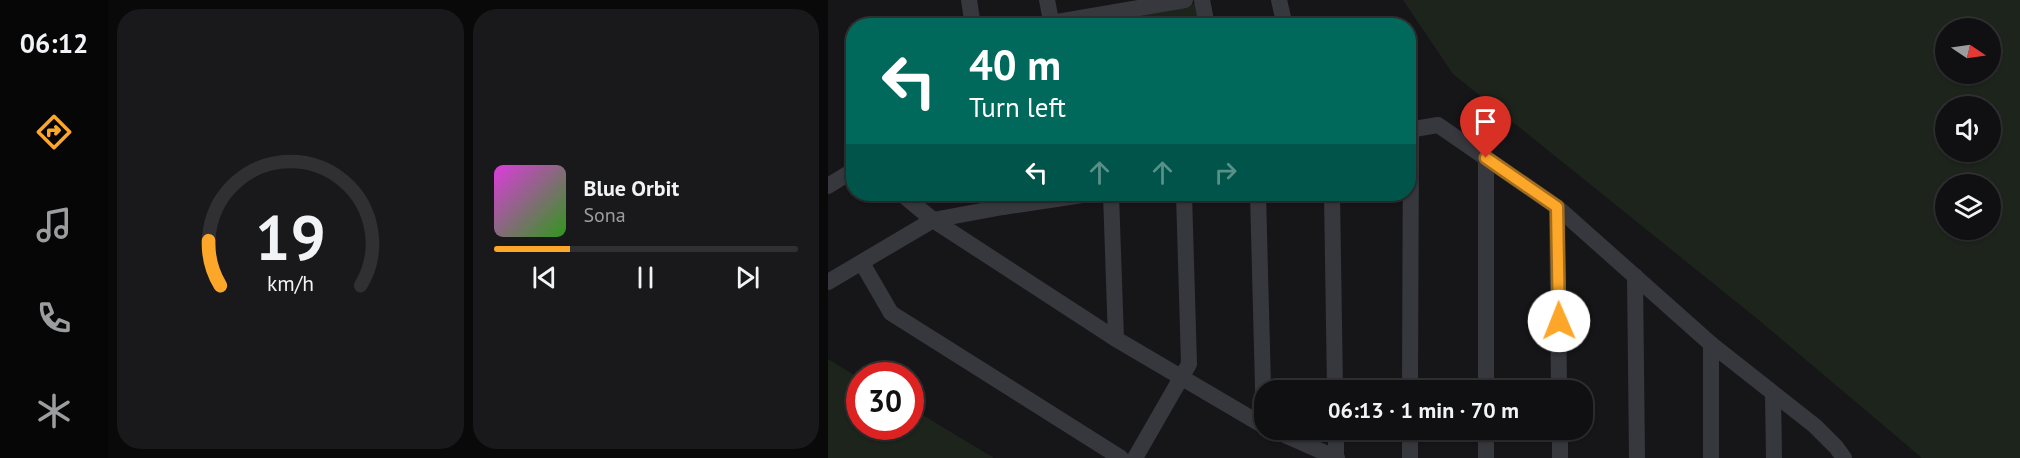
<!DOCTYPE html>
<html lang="en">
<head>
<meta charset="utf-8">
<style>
	:root { --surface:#101012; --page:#19191b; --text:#f1f3f6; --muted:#9c9d9f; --line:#303032; --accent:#fca72a }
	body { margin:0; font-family:"PT Sans",sans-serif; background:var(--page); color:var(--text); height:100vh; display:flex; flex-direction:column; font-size:22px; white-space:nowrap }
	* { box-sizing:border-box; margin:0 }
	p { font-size:20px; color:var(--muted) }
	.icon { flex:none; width:33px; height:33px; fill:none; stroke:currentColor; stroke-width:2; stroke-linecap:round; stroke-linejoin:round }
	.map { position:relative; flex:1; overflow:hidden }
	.panel { display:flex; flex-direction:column; gap:9px; padding:9px; background:#09090a; width:720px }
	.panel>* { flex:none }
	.banner { position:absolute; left:18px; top:18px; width:570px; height:183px; border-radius:24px; box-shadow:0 2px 4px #0004,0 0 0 2px var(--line); background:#00695c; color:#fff; overflow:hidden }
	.needle { width:39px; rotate:103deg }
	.fabs { position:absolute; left:1107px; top:18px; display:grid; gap:12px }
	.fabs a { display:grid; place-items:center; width:66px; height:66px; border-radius:50%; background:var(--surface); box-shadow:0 2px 4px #0004,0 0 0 2px var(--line); font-size:30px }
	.speed { position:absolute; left:18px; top:362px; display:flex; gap:12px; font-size:30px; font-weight:700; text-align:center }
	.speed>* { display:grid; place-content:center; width:78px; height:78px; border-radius:50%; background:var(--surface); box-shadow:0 2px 4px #0004,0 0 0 2px var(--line); line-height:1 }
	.speed .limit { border:9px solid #d22; background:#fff; color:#111 }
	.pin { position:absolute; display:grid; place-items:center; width:51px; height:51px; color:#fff; margin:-62px -26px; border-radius:50% 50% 50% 0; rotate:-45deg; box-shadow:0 0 6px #0007 }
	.pin .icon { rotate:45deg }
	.me { position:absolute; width:66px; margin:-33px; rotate:359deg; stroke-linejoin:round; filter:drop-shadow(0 0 4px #0008) }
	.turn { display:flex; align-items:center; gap:21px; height:126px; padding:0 24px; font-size:27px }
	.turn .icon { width:78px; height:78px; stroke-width:2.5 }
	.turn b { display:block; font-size:42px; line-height:51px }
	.lanes { display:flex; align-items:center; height:57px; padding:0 24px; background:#0003; justify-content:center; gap:30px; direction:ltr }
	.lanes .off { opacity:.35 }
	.panel .card { flex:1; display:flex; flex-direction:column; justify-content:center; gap:9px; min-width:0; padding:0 21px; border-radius:24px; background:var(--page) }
	.panel .dial { align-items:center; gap:0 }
	.dial svg { height:156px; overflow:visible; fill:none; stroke:var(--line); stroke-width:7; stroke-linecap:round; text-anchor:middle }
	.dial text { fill:var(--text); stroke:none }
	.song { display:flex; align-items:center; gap:18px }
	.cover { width:72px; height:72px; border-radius:9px; background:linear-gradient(135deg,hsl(300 70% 55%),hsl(110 70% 35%)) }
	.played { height:6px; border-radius:3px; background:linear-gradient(90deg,var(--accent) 25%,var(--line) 25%) }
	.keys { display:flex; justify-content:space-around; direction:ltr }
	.panel .tiles { flex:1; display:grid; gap:9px; grid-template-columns:repeat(2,1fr) }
	.trip { position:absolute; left:426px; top:380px; width:339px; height:60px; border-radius:24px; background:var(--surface); box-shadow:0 2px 4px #0004,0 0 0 2px var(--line); font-weight:600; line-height:60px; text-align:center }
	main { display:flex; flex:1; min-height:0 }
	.tabs { display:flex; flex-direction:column; width:108px; justify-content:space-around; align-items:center; background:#060607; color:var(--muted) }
	.tabs .icon { width:42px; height:42px }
	.tabs .selected { color:var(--accent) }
	.tabs b { font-size:27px; color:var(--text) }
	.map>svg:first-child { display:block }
	.green { fill:#1c241c; fill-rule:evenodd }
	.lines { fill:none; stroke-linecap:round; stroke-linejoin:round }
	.street { stroke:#37383e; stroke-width:16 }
	.route-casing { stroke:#a46d1b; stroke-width:15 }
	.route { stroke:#fca72a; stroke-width:10 }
</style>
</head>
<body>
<main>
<nav class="tabs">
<b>06:12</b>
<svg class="icon selected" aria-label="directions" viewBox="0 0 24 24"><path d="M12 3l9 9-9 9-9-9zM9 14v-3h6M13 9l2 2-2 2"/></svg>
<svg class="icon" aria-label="music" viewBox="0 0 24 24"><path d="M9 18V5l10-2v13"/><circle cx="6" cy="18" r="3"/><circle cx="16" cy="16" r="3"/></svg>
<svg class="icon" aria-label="phone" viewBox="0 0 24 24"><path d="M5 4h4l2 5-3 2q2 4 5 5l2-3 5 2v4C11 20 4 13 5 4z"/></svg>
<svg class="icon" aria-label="climate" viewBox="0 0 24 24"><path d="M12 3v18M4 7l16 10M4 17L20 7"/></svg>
</nav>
<section class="panel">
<div class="tiles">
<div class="card dial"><svg viewBox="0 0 100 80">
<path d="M14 69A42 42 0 1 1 86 69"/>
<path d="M14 69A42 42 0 0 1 8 46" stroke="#fca72a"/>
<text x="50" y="56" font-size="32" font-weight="700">19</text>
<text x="50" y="72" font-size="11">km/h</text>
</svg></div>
<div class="card">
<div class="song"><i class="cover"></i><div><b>Blue Orbit</b><p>Sona</p></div></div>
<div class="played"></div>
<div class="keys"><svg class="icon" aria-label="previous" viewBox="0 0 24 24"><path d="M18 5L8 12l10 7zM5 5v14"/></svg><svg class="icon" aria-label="pause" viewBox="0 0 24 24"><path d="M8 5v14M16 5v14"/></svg><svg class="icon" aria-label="next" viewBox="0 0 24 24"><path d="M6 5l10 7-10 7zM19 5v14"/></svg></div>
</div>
</div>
</section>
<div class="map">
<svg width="1192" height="458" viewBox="0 0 1192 458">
	<rect width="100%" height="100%" fill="#161618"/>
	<g class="green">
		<path d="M 575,0 L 1192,0 L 1192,458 L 1094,458 L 932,321 L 625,74 ZM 1118,28 L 1162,28 L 1162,74 L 1118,74 ZM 1118,106 L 1162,106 L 1162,152 L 1118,152 ZM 1118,184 L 1162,184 L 1162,230 L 1118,230 Z"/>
		<path d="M 375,2 L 378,26 L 247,26 Z"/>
		<path d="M 0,359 L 31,378 L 32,426 L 82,426 L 83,408 L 166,458 L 0,458 Z"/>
	</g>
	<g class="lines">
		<g class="street">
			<path d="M 141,0 L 145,26"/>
			<path d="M 219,0 L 224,26"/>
			<path d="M 374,0 L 379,26"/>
			<path d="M 451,0 L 457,26"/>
			<path d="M 223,23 L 357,0"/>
			<path d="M 580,130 L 610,125 L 729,207 L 883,344 L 987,426 L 1008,447 L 1016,458"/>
			<path d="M 658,158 L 658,390"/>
			<path d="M 0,186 L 26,170"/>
			<path d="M 74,194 L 105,220 L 288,339 L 436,426"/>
			<path d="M 283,194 L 288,339"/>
			<path d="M 430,194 L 436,426"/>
			<path d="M 504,194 L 507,390"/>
			<path d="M 729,207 L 731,390"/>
			<path d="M 34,263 L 63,313 L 293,458"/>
			<path d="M 807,276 L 809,458"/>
			<path d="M 0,282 L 105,220 L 175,207 L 261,194"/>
			<path d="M 582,390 L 583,130"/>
			<path d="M 945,394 L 946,458"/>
			<path d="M 443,429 L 509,458"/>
			<path d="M 508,429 L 508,458"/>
			<path d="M 658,429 L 658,458"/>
			<path d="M 732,429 L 732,458"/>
			<path d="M 307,458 L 361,364 L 356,194"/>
			<path d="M 582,458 L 582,429"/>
			<path d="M 883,458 L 883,344"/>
		</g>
	</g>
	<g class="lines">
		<defs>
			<path id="route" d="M 658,158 L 729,207 L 731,321"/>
		</defs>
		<use href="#route" class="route-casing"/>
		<use href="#route" class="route"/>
	</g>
</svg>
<div class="fabs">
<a><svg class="needle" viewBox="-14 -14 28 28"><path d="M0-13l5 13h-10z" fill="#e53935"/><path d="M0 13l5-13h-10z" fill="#9c9d9f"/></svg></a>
<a><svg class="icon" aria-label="sound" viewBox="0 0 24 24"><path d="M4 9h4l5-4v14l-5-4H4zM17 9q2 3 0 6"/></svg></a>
<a><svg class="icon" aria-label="layers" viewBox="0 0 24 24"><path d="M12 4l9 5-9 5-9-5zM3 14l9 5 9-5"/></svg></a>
</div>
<div class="speed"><div class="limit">30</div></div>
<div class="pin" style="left:658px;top:158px;background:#d93025"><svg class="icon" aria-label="arrive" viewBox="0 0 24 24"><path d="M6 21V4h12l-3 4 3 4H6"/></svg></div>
<svg class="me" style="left:731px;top:321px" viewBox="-20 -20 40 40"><circle r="19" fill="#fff"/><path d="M0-13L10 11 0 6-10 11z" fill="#fca72a"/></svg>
<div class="trip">06:13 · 1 min · 70 m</div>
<div class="banner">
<div class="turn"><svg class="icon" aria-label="left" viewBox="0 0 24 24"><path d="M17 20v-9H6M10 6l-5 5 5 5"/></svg><div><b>40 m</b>Turn left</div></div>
<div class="lanes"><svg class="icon" aria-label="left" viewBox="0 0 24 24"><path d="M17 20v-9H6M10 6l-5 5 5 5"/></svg><svg class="icon off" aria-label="ahead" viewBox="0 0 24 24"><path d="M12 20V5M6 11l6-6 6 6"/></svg><svg class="icon off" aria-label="ahead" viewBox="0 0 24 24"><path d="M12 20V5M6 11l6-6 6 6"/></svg><svg class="icon off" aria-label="right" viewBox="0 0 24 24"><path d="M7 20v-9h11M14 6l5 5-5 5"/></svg></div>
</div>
</div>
</main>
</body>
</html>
